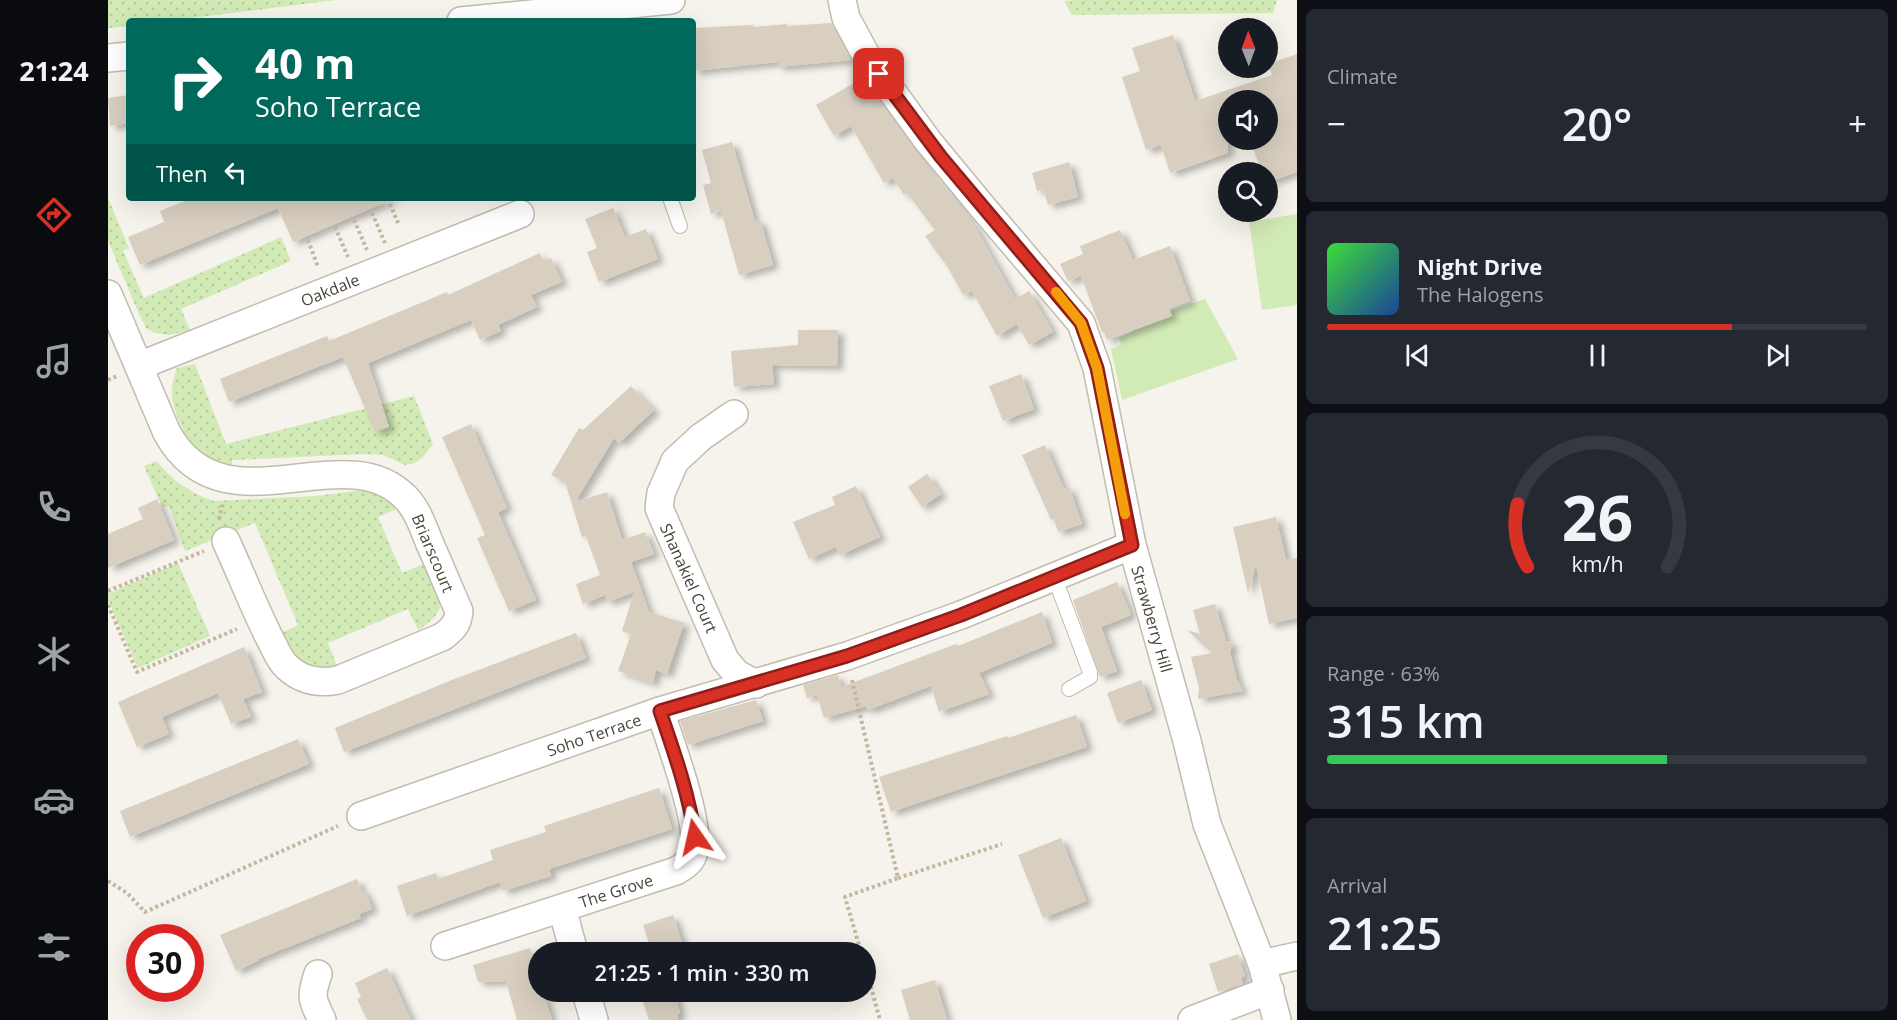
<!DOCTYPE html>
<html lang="en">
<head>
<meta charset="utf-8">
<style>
	:root { --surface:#171b24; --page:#242831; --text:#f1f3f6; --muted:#9ea1a6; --line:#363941; --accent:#d93025 }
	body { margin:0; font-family:"Open Sans",sans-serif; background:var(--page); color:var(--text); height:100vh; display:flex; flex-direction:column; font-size:22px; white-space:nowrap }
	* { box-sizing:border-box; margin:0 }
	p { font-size:20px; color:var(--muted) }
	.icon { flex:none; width:33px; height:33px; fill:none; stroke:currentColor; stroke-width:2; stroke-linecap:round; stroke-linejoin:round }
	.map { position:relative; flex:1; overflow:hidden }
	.drawer { display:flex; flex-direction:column; gap:9px; padding:9px; background:#0d0f14; width:600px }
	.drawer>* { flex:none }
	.hud { position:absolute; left:18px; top:18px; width:570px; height:183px; border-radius:6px; box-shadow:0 6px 24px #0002; background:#00695c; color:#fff; overflow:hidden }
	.needle { width:39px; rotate:359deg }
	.buttons { position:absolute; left:1110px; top:18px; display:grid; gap:12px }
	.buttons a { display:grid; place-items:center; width:60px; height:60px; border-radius:50%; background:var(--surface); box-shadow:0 6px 24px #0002; font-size:30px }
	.speed { position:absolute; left:18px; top:924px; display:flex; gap:12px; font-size:30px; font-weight:700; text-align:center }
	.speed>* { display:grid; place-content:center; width:78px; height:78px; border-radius:50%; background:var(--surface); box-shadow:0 6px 24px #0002; line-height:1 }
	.speed .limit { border:9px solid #d22; background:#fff; color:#111 }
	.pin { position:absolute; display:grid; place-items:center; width:51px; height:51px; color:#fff; margin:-26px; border-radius:12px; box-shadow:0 3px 9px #0006 }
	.me { position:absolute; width:66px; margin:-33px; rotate:349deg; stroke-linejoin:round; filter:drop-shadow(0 0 4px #0008) }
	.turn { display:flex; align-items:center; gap:21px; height:126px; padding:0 30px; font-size:27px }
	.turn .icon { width:78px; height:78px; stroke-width:2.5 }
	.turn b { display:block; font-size:42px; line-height:51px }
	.then { display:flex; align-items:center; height:57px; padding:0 30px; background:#0003; gap:12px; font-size:22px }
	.big { font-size:45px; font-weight:600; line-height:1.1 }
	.drawer .widget { flex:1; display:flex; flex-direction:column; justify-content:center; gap:9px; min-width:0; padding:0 21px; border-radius:9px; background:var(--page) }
	.drawer .dial { align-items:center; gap:0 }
	.dial svg { height:156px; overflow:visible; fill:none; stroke:var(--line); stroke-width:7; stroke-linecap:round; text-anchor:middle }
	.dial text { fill:var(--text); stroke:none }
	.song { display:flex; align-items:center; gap:18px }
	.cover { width:72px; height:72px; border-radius:9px; background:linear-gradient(135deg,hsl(120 70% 55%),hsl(220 70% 35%)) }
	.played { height:6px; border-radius:3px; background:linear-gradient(90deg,var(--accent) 75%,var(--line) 75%) }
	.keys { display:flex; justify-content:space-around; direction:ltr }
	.heat { display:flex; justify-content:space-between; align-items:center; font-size:33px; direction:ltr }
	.charge { height:9px; border-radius:4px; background:linear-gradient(90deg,#34c759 63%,var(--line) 0) }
	.trip { position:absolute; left:420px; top:942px; width:348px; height:60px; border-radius:30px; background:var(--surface); box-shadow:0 6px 24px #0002; font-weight:600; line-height:60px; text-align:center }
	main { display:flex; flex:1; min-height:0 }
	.menu { display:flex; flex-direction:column; width:108px; justify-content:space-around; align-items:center; background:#090b0e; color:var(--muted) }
	.menu .icon { width:42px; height:42px }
	.menu .active { color:var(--accent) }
	.menu b { font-size:27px; color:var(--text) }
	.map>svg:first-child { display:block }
	.grass { fill:url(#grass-dots) }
	.green { fill:#d2eab5 }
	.building { fill:#d8cfc1; filter:url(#shadow) }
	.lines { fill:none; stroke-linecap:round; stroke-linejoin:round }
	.service-casing { stroke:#c2bbae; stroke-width:16 }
	.minor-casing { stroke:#c2bbae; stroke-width:30 }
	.path { stroke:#c4b79f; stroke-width:4; stroke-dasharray:3 3; stroke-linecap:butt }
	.service { stroke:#fff; stroke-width:14 }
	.minor { stroke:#fff; stroke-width:27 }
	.route-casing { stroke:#8d1f18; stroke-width:15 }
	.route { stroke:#d93025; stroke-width:10 }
	.slow { stroke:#f59e0b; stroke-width:10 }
	.labels { text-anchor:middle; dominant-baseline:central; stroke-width:5; stroke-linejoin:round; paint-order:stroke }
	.street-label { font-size:16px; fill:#4b4439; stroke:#fff }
</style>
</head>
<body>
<main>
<nav class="menu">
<b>21:24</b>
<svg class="icon active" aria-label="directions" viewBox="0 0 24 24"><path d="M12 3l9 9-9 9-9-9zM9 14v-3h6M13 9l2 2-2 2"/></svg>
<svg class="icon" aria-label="music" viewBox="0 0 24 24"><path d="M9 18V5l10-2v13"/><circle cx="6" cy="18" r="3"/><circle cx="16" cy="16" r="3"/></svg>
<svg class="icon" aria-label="phone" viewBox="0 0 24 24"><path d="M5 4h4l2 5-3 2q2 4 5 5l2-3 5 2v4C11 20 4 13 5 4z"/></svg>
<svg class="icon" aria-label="climate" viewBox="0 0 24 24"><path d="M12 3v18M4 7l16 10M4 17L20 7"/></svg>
<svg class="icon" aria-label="car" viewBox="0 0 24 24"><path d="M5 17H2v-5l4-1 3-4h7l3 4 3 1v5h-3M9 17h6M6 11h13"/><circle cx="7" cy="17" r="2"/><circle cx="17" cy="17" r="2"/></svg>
<svg class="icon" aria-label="filters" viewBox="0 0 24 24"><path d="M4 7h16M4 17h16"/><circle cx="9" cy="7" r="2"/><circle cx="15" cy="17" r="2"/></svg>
</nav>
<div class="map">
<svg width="1189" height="1020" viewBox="0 0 1189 1020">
	<defs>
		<pattern id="grass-dots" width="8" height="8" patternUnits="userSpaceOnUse" patternTransform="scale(1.5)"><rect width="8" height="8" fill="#d2eab5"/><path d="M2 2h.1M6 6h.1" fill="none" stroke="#b6ca9c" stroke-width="1.8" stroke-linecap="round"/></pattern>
		<filter id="shadow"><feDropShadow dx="6" dy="4" stdDeviation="3" flood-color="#0004"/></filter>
	</defs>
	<rect width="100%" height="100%" fill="#f6f3ec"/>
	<g class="grass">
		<path d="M 0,0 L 228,0 L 59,21 L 21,21 L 21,26 L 0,28 Z"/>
		<path d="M 968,0 L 1169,0 L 1165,13 L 964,15 L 956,1 Z"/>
		<path d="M 0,198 L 21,248 L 15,251 L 36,298 L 173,237 L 183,261 L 73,309 L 82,330 L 61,335 L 47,333 L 38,328 L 31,314 L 0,241 Z"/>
		<path d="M 87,364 L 118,444 L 306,396 L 325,444 L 315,457 L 307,463 L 297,465 L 275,455 L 257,454 L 124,460 L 124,466 C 110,461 93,455 82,444 C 77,438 75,430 72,423 C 63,403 61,389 69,368 Z"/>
		<path d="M 49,461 C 63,480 84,494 106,501 L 208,496 L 263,489 L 293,507 L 270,517 L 294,573 L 320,562 C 333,594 345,608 310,630 L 300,609 L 220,643 L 229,666 C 198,675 185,657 171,634 L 190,625 L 147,523 L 77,551 L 61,506 L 54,507 L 36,466 Z"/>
		<path d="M 70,563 L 102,636 L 30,668 L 0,600 L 0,594 Z"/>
	</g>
	<g class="green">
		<path d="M 1189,214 L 1189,305 L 1154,310 L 1141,222 Z"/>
		<path d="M 1097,299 L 1130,359 L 1014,400 L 1003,349 L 1013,345 L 1011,338 L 1024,332 L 1022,325 Z"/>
	</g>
	<g class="building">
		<path d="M 723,23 L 743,60 L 670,67 L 670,62 L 585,71 L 585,28 L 645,25 L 646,27 L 679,24 L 679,26 Z"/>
		<path d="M 1065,35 L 1087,101 L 1164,75 L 1160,64 L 1189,54 L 1189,172 L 1160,182 L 1160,172 L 1154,172 L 1142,140 L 1160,140 L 1160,100 L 1120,100 L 1120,153 L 1062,173 L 1053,145 L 1038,150 L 1014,77 L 1032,71 L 1024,48 Z"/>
		<path d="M 755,78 L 813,159 L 828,179 L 830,178 L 840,190 L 867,227 L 907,299 L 921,291 L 945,332 L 921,345 L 909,324 L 889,336 L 864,291 L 855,295 L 839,266 L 817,236 L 827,230 L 799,193 L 796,195 L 785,178 L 776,183 L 743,126 L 726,136 L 708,105 Z"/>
		<path d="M 21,95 L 21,123 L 2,126 L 0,98 Z"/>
		<path d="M 624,142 L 647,222 L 652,220 L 665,265 L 631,275 L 613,211 L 603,214 L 595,185 L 603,183 L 594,150 Z"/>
		<path d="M 961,162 L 970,197 L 940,205 L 935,189 L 929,191 L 924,173 Z"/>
		<path d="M 84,198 L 287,198 L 185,242 L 170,208 L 32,265 L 20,237 L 56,222 L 52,211 Z"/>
		<path d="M 505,208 L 517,237 L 538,229 L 550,259 L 491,282 L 479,252 L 489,248 L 477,219 Z"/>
		<path d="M 1012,230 L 1025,260 L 1062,246 L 1082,301 L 1061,309 L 1064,316 L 999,340 L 996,332 L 994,332 L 973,276 L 960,281 L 952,264 L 975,254 L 972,246 Z"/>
		<path d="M 432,253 L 435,262 L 443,258 L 454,282 L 423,295 L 429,307 L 390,325 L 393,331 L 372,340 L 363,320 L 260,363 L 281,427 L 267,432 L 235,357 L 121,402 L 112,379 L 219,336 L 221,341 L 339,292 L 340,295 Z"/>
		<path d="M 690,330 L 730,330 L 729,366 L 664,365 L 666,384 L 626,387 L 623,351 L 690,345 Z"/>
		<path d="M 913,374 L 926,409 L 895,421 L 881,386 Z"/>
		<path d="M 523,386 L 546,410 L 511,443 L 506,438 L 467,502 L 499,492 L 514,540 L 537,532 L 546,554 L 523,562 L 541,612 L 576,623 L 559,674 L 548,670 L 545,683 L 510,671 L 523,634 L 514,631 L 526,592 L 499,602 L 497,595 L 475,604 L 468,584 L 492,575 L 478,536 L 474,537 L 457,482 L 443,475 L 471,428 L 475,430 Z"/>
		<path d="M 363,424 L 399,508 L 390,512 L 428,600 L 401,611 L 369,538 L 377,535 L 334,437 Z"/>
		<path d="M 937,445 L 956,489 L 961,487 L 974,524 L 950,532 L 946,519 L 943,520 L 914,455 Z"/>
		<path d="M 819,474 L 833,494 L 814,507 L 800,487 Z"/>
		<path d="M 748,486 L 772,537 L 732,555 L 728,547 L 701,559 L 685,522 L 727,505 L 724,497 Z"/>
		<path d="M 49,499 L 66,540 L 0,568 L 0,534 L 35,519 L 30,508 Z"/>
		<path d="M 1168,517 L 1178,560 L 1189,558 L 1189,618 L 1161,624 L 1148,565 L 1140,593 L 1125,527 Z"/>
		<path d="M 1009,582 L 1023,615 L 993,627 L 1009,671 L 992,677 L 965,600 Z"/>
		<path d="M 1107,604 L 1118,641 L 1125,643 L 1122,652 L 1129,680 L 1135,691 L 1090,699 L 1091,688 L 1083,657 L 1104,653 L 1079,630 L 1092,634 L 1085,610 Z"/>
		<path d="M 934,612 L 944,643 L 871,673 L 881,694 L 831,712 L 823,686 L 760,710 L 758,706 L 716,718 L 709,695 L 699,698 L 695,685 L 730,675 L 733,687 L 848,644 L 850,646 Z"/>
		<path d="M 468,633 L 478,658 L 236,752 L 227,728 L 344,680 Z"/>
		<path d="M 136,647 L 154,692 L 135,699 L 143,717 L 123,724 L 110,693 L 54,717 L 61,734 L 29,747 L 10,702 Z"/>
		<path d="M 1033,680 L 1044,710 L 1010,723 L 999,693 Z"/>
		<path d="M 648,700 L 655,721 L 580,745 L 572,721 Z"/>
		<path d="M 968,715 L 979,747 L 783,812 L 771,777 L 899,736 L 900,738 Z"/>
		<path d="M 190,739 L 201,764 L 22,837 L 12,811 Z"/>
		<path d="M 551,788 L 564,829 L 441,869 L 443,876 L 395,891 L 392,882 L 299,916 L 289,886 L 328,873 L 330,879 L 385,860 L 382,850 L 438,832 L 436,826 Z"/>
		<path d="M 953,838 L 978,901 L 935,918 L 910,855 Z"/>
		<path d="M 249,879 L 254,892 L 257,891 L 264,909 L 251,914 L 253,918 L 150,959 L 151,960 L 128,971 L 112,935 Z"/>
		<path d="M 565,915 L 576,949 L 565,952 L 544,952 L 535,925 Z"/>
		<path d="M 422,948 L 430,976 L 430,992 L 435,992 L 444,1020 L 409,1020 L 398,981 L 370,982 L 365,965 Z"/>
		<path d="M 1130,954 L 1137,976 L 1133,977 L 1135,984 L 1110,992 L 1101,964 Z"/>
		<path d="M 279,968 L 303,1020 L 259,1020 L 249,999 L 253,997 L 247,983 Z"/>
		<path d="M 827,980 L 839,1020 L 802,1020 L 793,990 Z"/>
		<path d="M 532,992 L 566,992 L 572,1013 L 569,1014 L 570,1020 L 541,1020 Z"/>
	</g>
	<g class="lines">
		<defs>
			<g id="service">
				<path d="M 562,198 L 572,226"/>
				<path d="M 946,576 L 982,672 L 982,677 L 961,689"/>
			</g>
			<g id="minor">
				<path d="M 734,0 L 738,18 L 759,57 L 820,141 L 872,204 L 973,323 L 989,368 L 1024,545 L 1079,741 L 1099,824 L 1154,964 L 1169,1020"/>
				<path d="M 353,21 L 563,0"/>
				<path d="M 0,58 L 21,56"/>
				<path d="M 0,294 L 59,433 C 115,534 234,435 296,496 C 309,508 315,527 322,544 C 332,566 341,589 351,611 C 350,624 345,629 334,637 L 230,680 C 211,684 194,681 179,667 C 171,660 167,648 162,639 C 146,607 133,574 118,541"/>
				<path d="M 31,366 L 412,214"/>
				<path d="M 626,414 L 593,437 L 567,461 L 553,493 L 551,508 L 617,660 L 629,674 L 648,684"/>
				<path d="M 253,816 L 552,711 L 739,656 L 853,615 L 1024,545"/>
				<path d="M 454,908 L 466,952"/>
				<path d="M 337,946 L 568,871 C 576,866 584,862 586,851 C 593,824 562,741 552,711"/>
				<path d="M 1154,964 L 1189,956"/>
				<path d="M 210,974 C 202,997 204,999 214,1020"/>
				<path d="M 478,992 L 486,1020"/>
				<path d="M 1084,1020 L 1162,990"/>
			</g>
		</defs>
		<use href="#service" class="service-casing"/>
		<use href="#minor" class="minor-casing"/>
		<g class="path">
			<path d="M 282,204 L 290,223"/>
			<path d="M 264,213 L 277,243"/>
			<path d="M 246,220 L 259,250"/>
			<path d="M 227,227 L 240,257"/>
			<path d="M 200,240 L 210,267"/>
			<path d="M 0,380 L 9,376"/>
			<path d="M 111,519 L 115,503"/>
			<path d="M 0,591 L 96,551"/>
			<path d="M 0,605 L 29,672 L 129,629"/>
			<path d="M 744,680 L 790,878 L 737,897 L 753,952"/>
			<path d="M 790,878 L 894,844"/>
			<path d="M 0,881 L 19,893 L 37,912 L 230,826"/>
			<path d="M 758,969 L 772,1020"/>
		</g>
		<use href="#service" class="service"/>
		<use href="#minor" class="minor"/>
	</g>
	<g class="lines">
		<defs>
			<path id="route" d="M 587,837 C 581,794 566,752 552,711 L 739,656 L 853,615 L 1024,545 L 989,368 L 973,323 L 833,157 L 771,74"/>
		</defs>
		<use href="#route" class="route-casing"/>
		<use href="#route" class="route"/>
		<path class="slow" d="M 948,292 L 973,323 L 989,368 L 1017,514"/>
	</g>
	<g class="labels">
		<g class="street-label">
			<text transform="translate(222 290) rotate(-22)">Oakdale</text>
			<text transform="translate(325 553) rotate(67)">Briarscourt</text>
			<text transform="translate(581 578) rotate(66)">Shanakiel Court</text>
			<text transform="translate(1044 619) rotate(74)">Strawberry Hill</text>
			<text transform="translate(486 735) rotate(-19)">Soho Terrace</text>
			<text transform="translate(508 891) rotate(-18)">The Grove</text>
		</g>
	</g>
</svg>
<div class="buttons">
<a><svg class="needle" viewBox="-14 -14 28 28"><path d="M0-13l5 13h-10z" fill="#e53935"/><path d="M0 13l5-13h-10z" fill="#9ea1a6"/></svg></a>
<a><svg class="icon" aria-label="sound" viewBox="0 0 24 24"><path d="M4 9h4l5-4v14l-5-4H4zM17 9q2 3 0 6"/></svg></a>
<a><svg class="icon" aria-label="search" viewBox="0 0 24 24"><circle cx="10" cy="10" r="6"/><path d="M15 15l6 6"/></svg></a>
</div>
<div class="speed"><div class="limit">30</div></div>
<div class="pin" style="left:771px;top:74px;background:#d93025"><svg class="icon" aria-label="arrive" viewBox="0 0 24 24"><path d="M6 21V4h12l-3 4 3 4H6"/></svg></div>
<svg class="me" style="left:587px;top:837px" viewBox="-20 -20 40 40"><path d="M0-17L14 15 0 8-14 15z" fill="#d93025" stroke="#fff" stroke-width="4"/></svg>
<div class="trip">21:25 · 1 min · 330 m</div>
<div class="hud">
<div class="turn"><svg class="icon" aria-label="right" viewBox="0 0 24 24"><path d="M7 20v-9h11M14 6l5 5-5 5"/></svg><div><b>40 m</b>Soho Terrace</div></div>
<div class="then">Then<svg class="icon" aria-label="left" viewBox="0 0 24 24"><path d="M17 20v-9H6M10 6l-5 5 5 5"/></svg></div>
</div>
</div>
<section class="drawer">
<div class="widget"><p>Climate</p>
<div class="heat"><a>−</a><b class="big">20°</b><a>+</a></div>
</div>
<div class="widget">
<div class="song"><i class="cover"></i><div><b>Night Drive</b><p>The Halogens</p></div></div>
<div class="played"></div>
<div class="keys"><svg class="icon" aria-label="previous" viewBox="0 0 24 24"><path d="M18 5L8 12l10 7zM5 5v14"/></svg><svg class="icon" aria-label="pause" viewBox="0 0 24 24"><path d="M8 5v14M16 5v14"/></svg><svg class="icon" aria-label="next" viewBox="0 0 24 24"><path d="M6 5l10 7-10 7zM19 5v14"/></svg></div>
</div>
<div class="widget dial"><svg viewBox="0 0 100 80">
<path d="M14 69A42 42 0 1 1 86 69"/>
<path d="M14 69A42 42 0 0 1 9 37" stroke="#d93025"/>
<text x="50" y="56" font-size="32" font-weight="700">26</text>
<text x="50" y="72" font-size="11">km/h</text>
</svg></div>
<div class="widget"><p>Range · 63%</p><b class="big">315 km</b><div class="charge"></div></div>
<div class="widget"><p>Arrival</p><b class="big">21:25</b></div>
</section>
</main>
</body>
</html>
